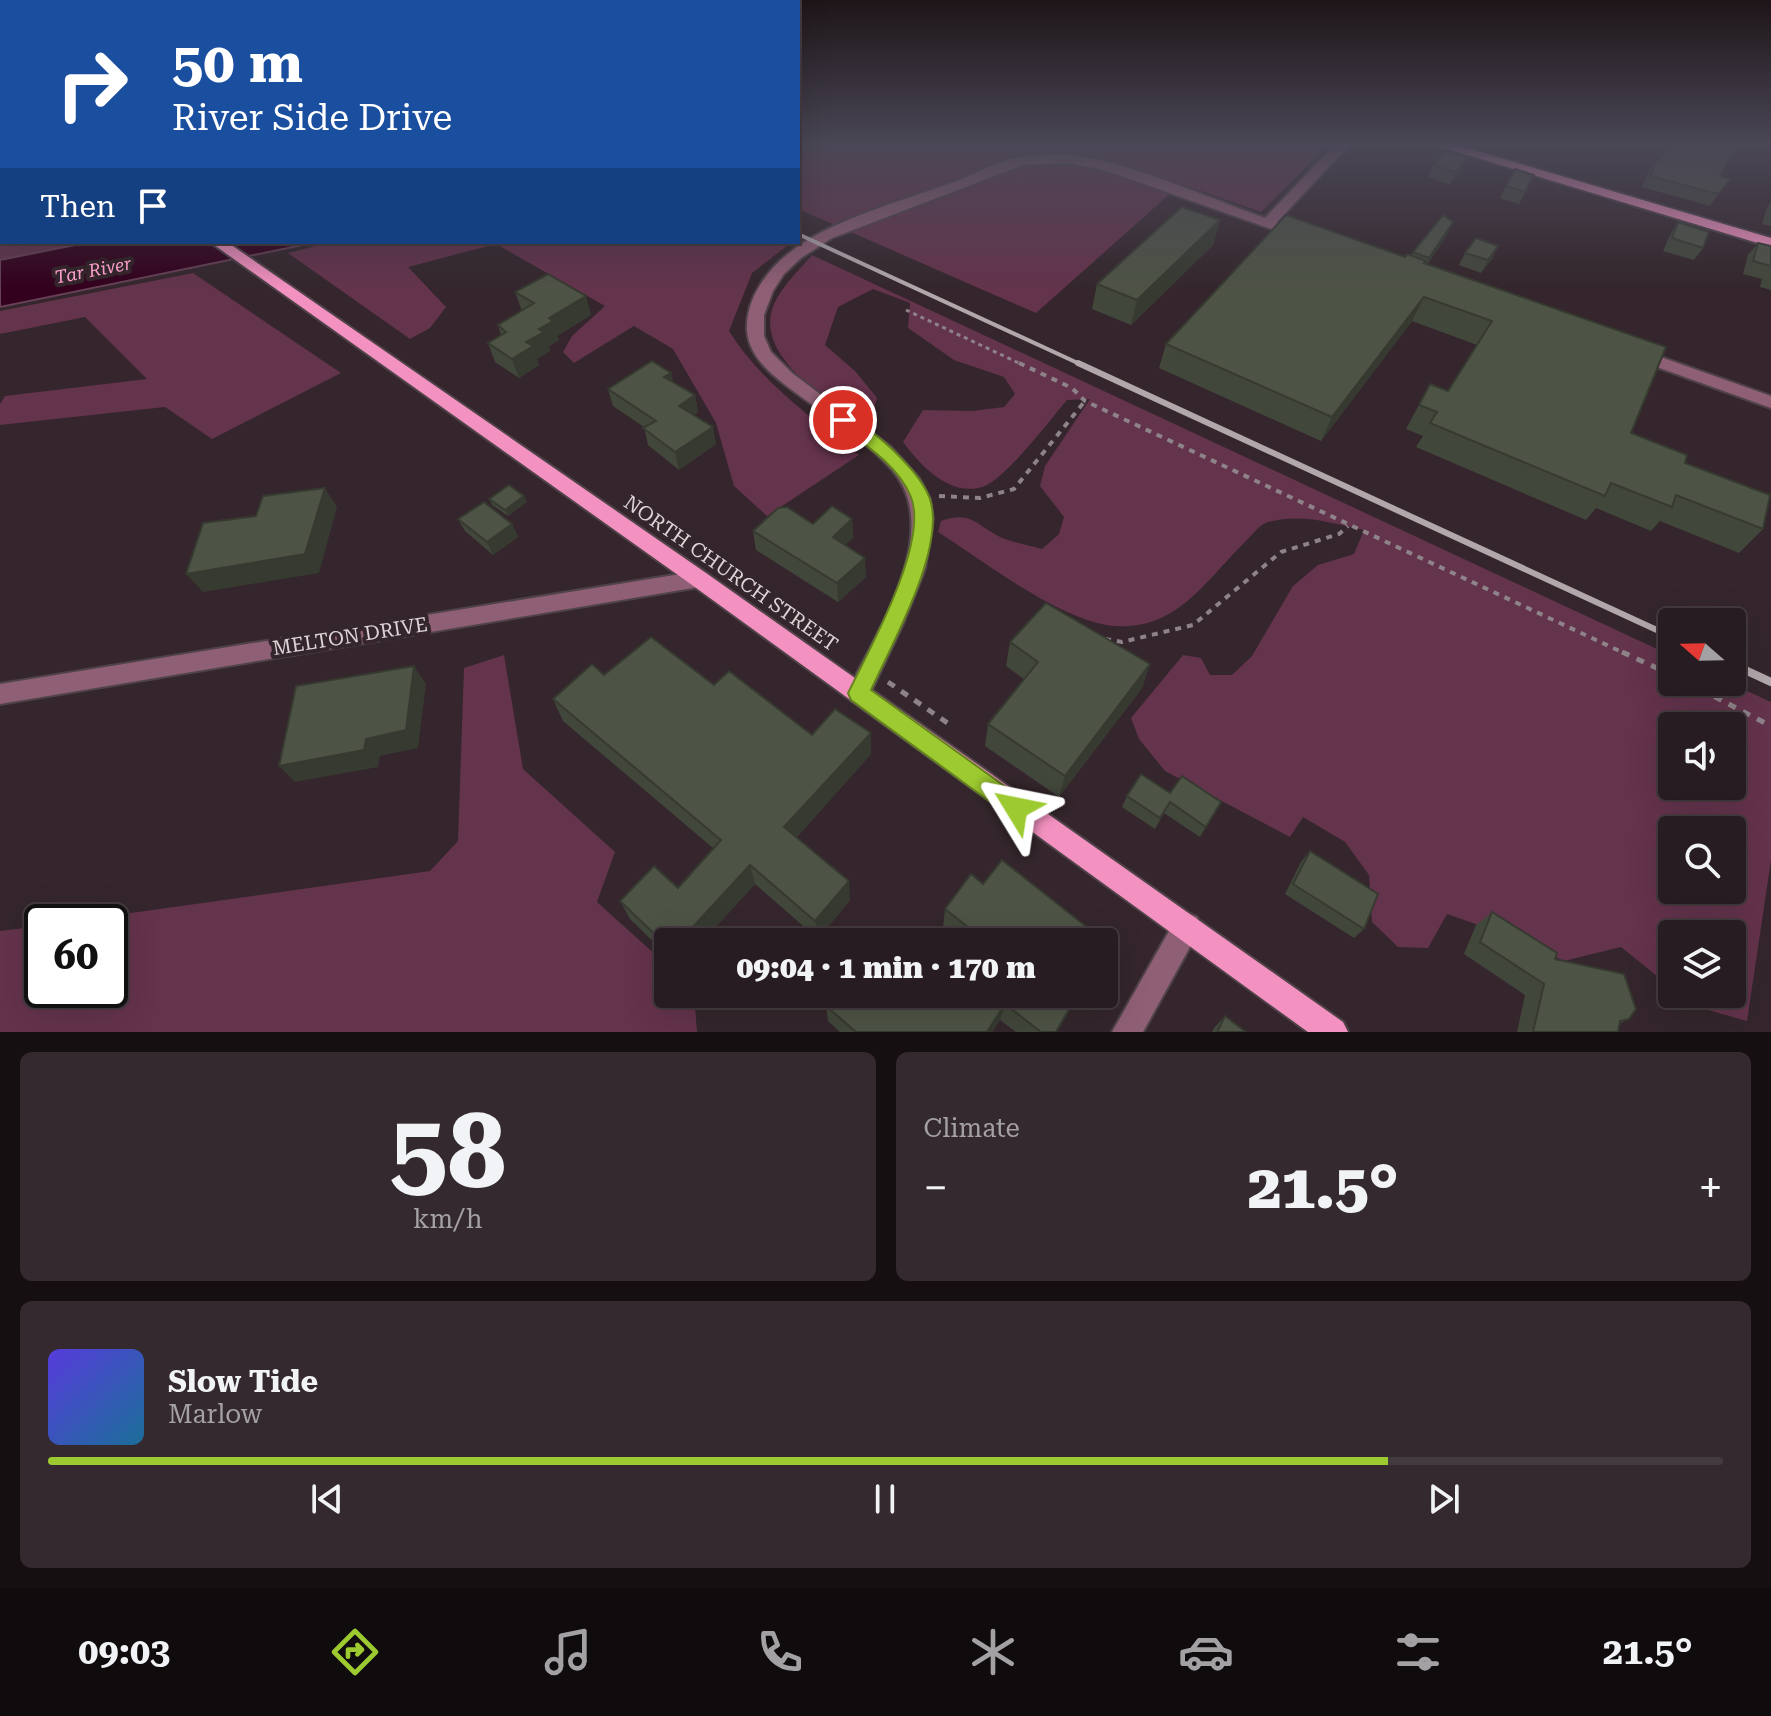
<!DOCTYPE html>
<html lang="en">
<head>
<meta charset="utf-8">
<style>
	:root { --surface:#271c21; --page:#33292e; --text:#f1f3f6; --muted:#a4a1a5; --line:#433a3f; --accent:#9dca30 }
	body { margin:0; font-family:"Roboto Serif",serif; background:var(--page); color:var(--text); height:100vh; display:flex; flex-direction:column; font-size:30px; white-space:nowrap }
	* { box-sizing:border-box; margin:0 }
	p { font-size:26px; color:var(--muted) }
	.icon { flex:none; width:44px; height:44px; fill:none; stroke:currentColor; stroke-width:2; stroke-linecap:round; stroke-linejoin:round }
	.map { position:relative; height:1032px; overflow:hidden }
	.panel { display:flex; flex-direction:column; gap:20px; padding:20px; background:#150f12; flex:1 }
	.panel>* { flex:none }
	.banner { position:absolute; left:0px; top:0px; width:800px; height:244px; box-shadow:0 8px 32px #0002,0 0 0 2px var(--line); background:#1a4fa0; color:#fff; overflow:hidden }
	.needle { width:52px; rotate:290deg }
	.fabs { position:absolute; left:1658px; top:608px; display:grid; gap:16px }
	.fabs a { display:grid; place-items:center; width:88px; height:88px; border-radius:8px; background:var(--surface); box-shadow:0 8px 32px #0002,0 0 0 2px var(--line); font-size:40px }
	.speed { position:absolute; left:24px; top:904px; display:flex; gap:16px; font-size:40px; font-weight:700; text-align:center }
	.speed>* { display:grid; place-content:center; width:104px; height:104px; border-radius:50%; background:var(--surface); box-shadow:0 8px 32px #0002,0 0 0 2px var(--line); line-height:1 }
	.speed .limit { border:4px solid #111; border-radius:12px; background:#fff; color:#111 }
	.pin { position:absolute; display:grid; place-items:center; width:68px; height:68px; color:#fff; margin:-34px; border:4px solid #fff; border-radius:50%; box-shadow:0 2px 8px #0007 }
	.me { position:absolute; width:88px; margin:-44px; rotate:305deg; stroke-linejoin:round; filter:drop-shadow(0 0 6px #0008) }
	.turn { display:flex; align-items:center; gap:28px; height:168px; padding:0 40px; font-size:36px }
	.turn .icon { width:104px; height:104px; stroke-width:2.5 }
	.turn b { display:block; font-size:56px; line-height:68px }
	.then { display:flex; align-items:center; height:76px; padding:0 40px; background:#0003; gap:16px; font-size:30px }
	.big { font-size:60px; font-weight:800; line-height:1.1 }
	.panel .card { flex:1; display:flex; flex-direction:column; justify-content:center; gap:12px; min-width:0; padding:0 28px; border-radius:12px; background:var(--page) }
	.panel .dial { align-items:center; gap:0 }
	.dial b { font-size:104px; line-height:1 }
	.song { display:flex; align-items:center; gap:24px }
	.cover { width:96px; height:96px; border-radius:12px; background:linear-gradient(135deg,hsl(250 70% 55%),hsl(200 70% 35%)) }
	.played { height:8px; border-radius:4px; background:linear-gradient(90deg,var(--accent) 80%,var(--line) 80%) }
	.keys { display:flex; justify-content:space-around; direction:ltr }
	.heat { display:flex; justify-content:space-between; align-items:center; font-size:44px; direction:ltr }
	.panel .tiles { flex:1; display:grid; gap:20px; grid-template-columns:1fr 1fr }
	.card:last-child { grid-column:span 2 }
	.trip { position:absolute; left:654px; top:928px; width:464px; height:80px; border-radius:8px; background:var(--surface); box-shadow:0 8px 32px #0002,0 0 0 2px var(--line); font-weight:800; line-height:80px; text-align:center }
	.tabs { display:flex; height:128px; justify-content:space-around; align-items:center; background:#100b0d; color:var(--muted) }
	.tabs .icon { width:56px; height:56px }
	.tabs .selected { color:var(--accent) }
	.tabs b { font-size:36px; color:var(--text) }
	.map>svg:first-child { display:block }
	.green { fill:#64334c; fill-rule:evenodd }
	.water { fill:#33001d; stroke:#664055; stroke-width:2 }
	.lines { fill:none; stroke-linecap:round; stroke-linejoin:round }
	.minor-casing { stroke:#4f4248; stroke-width:4 }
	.major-casing { stroke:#4f4248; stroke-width:4 }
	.highway-casing { stroke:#4f4248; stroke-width:4 }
	.path-far2 { stroke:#8e8388; stroke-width:3; stroke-dasharray:4 4; stroke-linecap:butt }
	.path-far1 { stroke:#8e8388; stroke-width:4; stroke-dasharray:6 6; stroke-linecap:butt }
	.path { stroke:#8e8388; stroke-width:5; stroke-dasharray:8 8; stroke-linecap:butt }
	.minor { fill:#8f5f75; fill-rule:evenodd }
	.major { fill:#f391c0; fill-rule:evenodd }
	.highway { fill:#f1c1d6; fill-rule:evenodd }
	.rail-far2 { stroke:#b2a8ac; stroke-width:4 }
	.rail-far1 { stroke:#b2a8ac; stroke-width:6 }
	.rail { stroke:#b2a8ac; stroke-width:8 }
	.wall { fill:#42473b }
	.shaded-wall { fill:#363a30 }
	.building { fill:#4d5345; stroke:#363a30; stroke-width:2 }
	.route { fill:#9dca30; stroke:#66831f; stroke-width:2 }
	.labels { text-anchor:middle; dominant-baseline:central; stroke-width:8; stroke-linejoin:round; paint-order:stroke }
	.far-water-label { font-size:18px; font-style:italic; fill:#ffa1cd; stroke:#34262c }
	.street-label { font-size:20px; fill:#ddd4d8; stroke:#34262c }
</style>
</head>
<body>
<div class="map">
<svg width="1771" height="1032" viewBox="0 0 1771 1032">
	<rect width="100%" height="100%" fill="#34262c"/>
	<g class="green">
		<path d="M 798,144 L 1329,144 L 1261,212 L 1181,184 L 1036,313 L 798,209 Z"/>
		<path d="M 0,181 L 2,242 L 90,242 L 0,260 Z"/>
		<path d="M 332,242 L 792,242 L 752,273 L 729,331 C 761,382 812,418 859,455 L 767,516 L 734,486 L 716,423 L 673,349 L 634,326 L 574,363 L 563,352 L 572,336 L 605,306 L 496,244 L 408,267 L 446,307 L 430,328 L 410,339 L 288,253 Z"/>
		<path d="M 812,255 L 1672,656 L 1672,682 L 1728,682 L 1771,702 L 1771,860 L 1747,1021 L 1694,1006 L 1679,994 L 1732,994 L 1732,934 L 1672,934 L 1672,988 L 1621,947 L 1564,961 L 1518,939 L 1447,914 L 1428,948 L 1398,947 L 1372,922 L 1369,875 L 1345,842 L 1303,817 L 1290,837 L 1165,771 L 1139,739 L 1131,718 L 1183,655 L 1201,658 L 1210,675 L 1232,675 L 1252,656 L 1293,586 L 1318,565 L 1354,554 L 1364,530 C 1333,523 1300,513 1268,522 C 1260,524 1252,535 1246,541 C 1206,580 1177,631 1114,626 C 1060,621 984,561 938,532 L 941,521 C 973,509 979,529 1005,539 C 1017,543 1030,546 1042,549 L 1059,534 L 1064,517 L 1040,486 L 1045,466 L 1090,399 L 1067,400 C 1049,421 1008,476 985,486 C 951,499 920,465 903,442 L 923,410 L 972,411 L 1004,407 L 1015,394 L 1004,377 L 954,360 L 908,328 L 910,303 L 873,289 L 838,307 L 825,345 L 855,371 L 877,398 L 872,415 L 861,426 C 828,400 752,355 774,304 C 783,285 798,271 812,255 ZM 1672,726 L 1732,726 L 1732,786 L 1672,786 ZM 1672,830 L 1732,830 L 1732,890 L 1672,890 Z"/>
		<path d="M 193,273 L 341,373 L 212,439 L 165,407 L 0,425 L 0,404 L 5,396 L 147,379 L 85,317 L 0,334 L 0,311 Z"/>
		<path d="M 504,655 L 523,769 L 615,852 L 597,902 L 668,966 L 668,994 L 694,994 L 697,1032 L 0,1032 L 0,931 L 42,926 L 42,990 L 110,990 L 110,922 L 67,922 L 430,871 L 458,841 L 464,668 Z"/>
	</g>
	<path class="water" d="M 317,242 L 0,307 L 0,260 L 90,242 Z"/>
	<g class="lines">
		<defs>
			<g id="minor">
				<path d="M 1336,144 L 1350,144 L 1277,222 L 1305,232 L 1307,235 L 1300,239 L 1107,171 L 1069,163 L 1023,165 L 832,238 L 801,258 L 784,274 L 773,291 L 764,315 L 764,336 L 771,352 L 792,373 L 891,447 L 919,478 L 930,499 L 933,519 L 925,569 L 903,624 L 867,700 L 859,703 L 851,700 L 847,693 C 876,633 945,531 892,470 C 862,436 820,412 784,384 C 767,371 749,354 747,331 C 745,299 768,268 793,250 C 835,218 909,199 959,180 C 979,172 1001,160 1021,157 C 1036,155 1055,154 1070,155 C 1128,161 1208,198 1265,218 Z"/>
				<path d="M 1635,348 L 1771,396 L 1771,408 L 1629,357 L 1627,353 L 1629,349 Z"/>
				<path d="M 699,571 L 706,573 L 710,579 L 706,585 L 699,587 L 0,704 L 0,684 Z"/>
				<path d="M 1187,913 L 1197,917 L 1201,927 L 1143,1032 L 1112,1032 L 1177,917 Z"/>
			</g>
			<g id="major">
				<path d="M 1431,144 L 1453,144 L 1771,238 L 1771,247 Z"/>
				<path d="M 210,242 L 227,242 L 706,573 L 1343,1022 L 1348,1032 L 1308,1032 L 692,585 Z"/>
			</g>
			<path id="highway" d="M 2,167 L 2,177 L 0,178 L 0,168 Z"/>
		</defs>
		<use href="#minor" class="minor-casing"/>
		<use href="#major" class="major-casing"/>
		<use href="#highway" class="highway-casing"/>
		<path class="path-far2" d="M 906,310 L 1023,365"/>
		<g class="path-far1">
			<path d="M 1019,363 L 1072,388 L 1085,401 L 1626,654"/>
			<path d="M 939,496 L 980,498 L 1014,489 L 1085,401"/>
			<path d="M 1105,639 L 1122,642 L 1193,625 L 1281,552 L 1339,534 L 1348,526"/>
		</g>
		<g class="path">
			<path d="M 1622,652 L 1672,675"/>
			<path d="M 888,682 L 949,724"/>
			<path d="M 1686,682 L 1771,726"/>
		</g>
		<use href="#minor" class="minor"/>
		<use href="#major" class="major"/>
		<use href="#highway" class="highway"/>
		<path class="rail-far2" d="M 798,234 L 1082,365"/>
		<path class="rail-far1" d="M 1078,363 L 1672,637"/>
		<path class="rail" d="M 1732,664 L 1771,682"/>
	</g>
	<g class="wall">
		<path d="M 1672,144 L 1741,144 L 1737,150 L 1736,149 L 1720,176 L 1730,179 L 1710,206 L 1642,187 L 1648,172 L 1656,160 L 1659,161 Z"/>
		<path d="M 1433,165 L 1462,169 L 1450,184 L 1428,177 Z"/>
		<path d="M 1534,175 L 1519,204 L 1500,198 L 1506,186 Z"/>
		<path d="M 1771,202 L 1771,226 L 1762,224 L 1767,208 Z"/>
		<path d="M 1220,220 L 1213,245 L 1131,325 L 1092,309 L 1097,284 Z"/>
		<path d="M 1678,222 L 1703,248 L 1694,260 L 1663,251 L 1670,235 Z"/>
		<path d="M 1447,235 L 1427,265 L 1631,433 L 1685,463 L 1763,529 L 1739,553 L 1660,521 L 1651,531 L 1596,508 L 1586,520 L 1416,447 L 1423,436 L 1406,429 L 1430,384 L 1448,391 L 1477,345 L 1412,321 L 1321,441 L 1159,368 L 1166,344 L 1411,256 L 1413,252 Z"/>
		<path d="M 1758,243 L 1771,246 L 1771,290 L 1760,287 L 1762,279 L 1743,274 L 1748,255 Z"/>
		<path d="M 1498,246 L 1492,259 L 1481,273 L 1459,265 L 1465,253 Z"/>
		<path d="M 515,292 L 591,315 L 557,336 L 559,340 L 549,346 L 550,351 L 537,359 L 539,365 L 519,378 L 495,362 L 488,343 L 501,335 L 498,325 L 522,311 Z"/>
		<path d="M 673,382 L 695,395 L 698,412 L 694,415 L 716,444 L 679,470 L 648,445 L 644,427 L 613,406 L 608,389 Z"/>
		<path d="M 489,499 L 527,502 L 508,516 L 492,505 Z"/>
		<path d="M 458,519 L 512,524 L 518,537 L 493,555 L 465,531 Z"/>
		<path d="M 852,519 L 853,538 L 845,545 L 866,577 L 838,602 L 756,550 L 753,531 Z"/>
		<path d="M 1010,642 L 1150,664 L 1142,688 L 1059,797 L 985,746 L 988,724 L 1024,679 L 1006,666 Z"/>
		<path d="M 604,675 L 714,685 L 812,735 L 871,733 L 871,754 L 796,838 L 850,900 L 818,939 L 755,884 L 702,942 L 668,942 L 668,956 L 630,919 L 620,901 L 678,888 L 713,848 L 563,721 L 553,699 Z"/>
		<path d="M 1170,793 L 1221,802 L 1200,837 L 1164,813 L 1155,829 L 1122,807 L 1127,796 Z"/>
		<path d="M 1310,851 L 1364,929 L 1354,938 L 1285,894 L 1301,862 Z"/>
		<path d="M 983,884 L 1104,942 L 961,942 L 943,928 L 945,909 Z"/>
		<path d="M 1492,912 L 1555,959 L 1629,1019 L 1619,1024 L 1618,1032 L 1517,1032 L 1525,995 L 1464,954 L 1476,925 Z"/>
		<path d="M 1079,994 L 1057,1032 L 1016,1032 L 1000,1020 L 992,1032 L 840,1032 L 828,1021 L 826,1006 L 928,1005 Z"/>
		<path d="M 1225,1016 L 1246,1032 L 1212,1032 L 1214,1028 Z"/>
	</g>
	<g class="shaded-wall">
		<path d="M 1468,157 L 1462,169 L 1450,184 L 1456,172 Z"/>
		<path d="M 1220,220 L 1213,245 L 1131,325 L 1137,300 Z"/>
		<path d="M 1453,222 L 1447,235 L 1423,270 L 1429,258 Z"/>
		<path d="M 1498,246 L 1492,259 L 1481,273 L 1488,260 Z"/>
		<path d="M 586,296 L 591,315 L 557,336 L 559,340 L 549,346 L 550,351 L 537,359 L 539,365 L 519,378 L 512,359 L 549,318 Z"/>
		<path d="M 1424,297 L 1412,321 L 1321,441 L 1332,417 Z"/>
		<path d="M 671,373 L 675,390 L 664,377 Z"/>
		<path d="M 695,395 L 698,412 L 683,423 L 679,406 Z"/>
		<path d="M 713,427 L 716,444 L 679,470 L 675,452 Z"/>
		<path d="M 325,488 L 337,507 L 319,573 L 203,592 L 186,574 Z"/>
		<path d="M 524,496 L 527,502 L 508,516 L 505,510 Z"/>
		<path d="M 852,519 L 853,538 L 834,556 L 833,537 Z"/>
		<path d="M 512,524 L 518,537 L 493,555 L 487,542 Z"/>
		<path d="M 865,558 L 866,577 L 838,602 L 837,583 Z"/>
		<path d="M 1150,664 L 1142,688 L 1059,797 L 1065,776 Z"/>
		<path d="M 414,666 L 426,684 L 418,748 L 380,756 L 378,767 L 295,782 L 279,766 Z"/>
		<path d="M 871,733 L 871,754 L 788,847 L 784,827 Z"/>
		<path d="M 750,865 L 755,884 L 702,942 L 679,942 Z"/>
		<path d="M 849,881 L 850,900 L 818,939 L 815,921 Z"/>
		<path d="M 1078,994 L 1079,994 L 1057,1032 L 1056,1032 Z"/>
		<path d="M 1005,1004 L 1000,1020 L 992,1032 L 987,1032 Z"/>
	</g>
	<g class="building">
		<path d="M 1672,144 L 1738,144 L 1720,176 L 1730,179 L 1718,194 L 1650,176 L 1656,160 L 1659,161 Z"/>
		<path d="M 1445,150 L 1468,157 L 1456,172 L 1433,165 Z"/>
		<path d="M 1515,169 L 1534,175 L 1525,192 L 1506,186 Z"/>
		<path d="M 1182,207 L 1220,220 L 1137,300 L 1097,284 Z"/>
		<path d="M 1286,215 L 1405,257 L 1407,254 L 1426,261 L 1424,263 L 1666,347 L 1631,433 L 1687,455 L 1685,463 L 1770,495 L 1763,529 L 1676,495 L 1672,507 L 1611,483 L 1605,496 L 1430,423 L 1437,412 L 1419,405 L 1430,384 L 1448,391 L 1492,321 L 1424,297 L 1332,417 L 1166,344 Z"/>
		<path d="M 1443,215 L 1453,222 L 1429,258 L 1413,252 Z"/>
		<path d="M 1678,222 L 1709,232 L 1703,248 L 1672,238 Z"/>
		<path d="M 1476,238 L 1498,246 L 1488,260 L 1465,253 Z"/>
		<path d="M 1758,243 L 1771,246 L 1771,266 L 1753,261 Z"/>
		<path d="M 548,274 L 586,296 L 549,318 L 553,321 L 539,329 L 544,332 L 526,342 L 533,346 L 512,359 L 488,343 L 506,332 L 498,325 L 534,303 L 515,292 Z"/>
		<path d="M 652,361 L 671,373 L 664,377 L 695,395 L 679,406 L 713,427 L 675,452 L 643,428 L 656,421 L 608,389 Z"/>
		<path d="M 509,485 L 524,496 L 505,510 L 489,499 Z"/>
		<path d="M 325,488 L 305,554 L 186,574 L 203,523 L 256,516 L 263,496 Z"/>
		<path d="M 484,502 L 512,524 L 487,542 L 458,519 Z"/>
		<path d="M 832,506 L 852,519 L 833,537 L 865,558 L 837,583 L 753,531 L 778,508 L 787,507 L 813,524 Z"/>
		<path d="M 1046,603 L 1150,664 L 1065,776 L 988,724 L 1038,662 L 1010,642 Z"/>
		<path d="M 651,637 L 714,685 L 729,671 L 812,735 L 835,709 L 871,733 L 784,827 L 849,881 L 815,921 L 750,865 L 679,942 L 668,942 L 668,947 L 620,901 L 654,866 L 678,888 L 721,840 L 553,699 L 592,664 L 604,675 Z"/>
		<path d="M 414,666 L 406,730 L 366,739 L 364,750 L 279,766 L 296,686 Z"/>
		<path d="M 1141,774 L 1170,793 L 1182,776 L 1221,802 L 1206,827 L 1170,802 L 1160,818 L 1127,796 Z"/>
		<path d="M 1310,851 L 1378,894 L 1364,929 L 1293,884 Z"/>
		<path d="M 1002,860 L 1107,943 L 1104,949 L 1104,942 L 973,942 L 978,935 L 945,909 L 971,874 L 983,884 Z"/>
		<path d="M 1492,912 L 1557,953 L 1555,959 L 1624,974 L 1636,1009 L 1629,1019 L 1620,1021 L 1618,1032 L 1533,1032 L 1544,984 L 1480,942 Z"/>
		<path d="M 836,994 L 915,994 L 928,1005 L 936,994 L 1078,994 L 1056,1032 L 1041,1032 L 1005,1004 L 987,1032 L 856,1032 L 826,1006 Z"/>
		<path d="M 1225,1016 L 1246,1032 L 1217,1032 Z"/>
	</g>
	<linearGradient id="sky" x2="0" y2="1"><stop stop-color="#1d1518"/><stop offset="0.5" stop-color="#4a4756"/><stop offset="1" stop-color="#4a4756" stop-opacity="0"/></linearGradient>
	<rect width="1771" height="289" fill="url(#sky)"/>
	<path class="route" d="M 843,415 C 860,420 880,438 893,450 C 907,464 923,480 930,499 C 946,548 892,644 871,690 L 1024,800 L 1028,808 L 1024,815 L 1016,819 L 1008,815 L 851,700 L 848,693 C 869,650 929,543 911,497 C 898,465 864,444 837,424 L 835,420 L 837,416 Z"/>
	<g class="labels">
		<g class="far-water-label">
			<text transform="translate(93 270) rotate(-11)">Tar River</text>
		</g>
		<g class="street-label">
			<text transform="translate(731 573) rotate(35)">NORTH CHURCH STREET</text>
			<text transform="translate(350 636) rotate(-9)">MELTON DRIVE</text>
		</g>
	</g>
</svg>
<div class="fabs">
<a><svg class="needle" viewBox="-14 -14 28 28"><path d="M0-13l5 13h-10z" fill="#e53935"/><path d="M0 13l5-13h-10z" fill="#a4a1a5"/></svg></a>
<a><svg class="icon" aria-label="sound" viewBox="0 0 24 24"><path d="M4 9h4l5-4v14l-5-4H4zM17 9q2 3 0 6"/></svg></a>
<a><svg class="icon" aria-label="search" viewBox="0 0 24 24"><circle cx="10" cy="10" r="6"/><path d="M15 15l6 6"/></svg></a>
<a><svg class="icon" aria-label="layers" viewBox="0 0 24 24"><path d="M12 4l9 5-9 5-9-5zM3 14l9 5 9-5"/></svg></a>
</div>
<div class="speed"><div class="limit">60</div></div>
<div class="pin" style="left:843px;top:420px;background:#d93025"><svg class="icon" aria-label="arrive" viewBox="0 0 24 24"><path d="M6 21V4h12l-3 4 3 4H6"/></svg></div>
<svg class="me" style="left:1016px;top:808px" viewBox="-20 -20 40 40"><path d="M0-17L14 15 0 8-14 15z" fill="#9dca30" stroke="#fff" stroke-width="4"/></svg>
<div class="trip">09:04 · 1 min · 170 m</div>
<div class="banner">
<div class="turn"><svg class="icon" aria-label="right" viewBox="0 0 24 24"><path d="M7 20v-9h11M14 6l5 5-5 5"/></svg><div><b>50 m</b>River Side Drive</div></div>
<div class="then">Then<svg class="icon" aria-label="arrive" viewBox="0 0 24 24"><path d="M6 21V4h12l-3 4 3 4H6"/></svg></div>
</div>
</div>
<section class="panel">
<div class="tiles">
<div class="card dial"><b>58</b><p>km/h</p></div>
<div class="card"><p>Climate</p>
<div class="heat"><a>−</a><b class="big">21.5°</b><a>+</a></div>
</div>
<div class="card">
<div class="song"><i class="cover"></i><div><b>Slow Tide</b><p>Marlow</p></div></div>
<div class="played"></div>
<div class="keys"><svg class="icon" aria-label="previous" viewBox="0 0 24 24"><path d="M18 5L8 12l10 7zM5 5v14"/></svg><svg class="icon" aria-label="pause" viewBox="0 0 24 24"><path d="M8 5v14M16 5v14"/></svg><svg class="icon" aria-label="next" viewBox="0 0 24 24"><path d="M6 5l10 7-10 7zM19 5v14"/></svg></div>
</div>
</div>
</section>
<nav class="tabs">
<b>09:03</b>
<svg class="icon selected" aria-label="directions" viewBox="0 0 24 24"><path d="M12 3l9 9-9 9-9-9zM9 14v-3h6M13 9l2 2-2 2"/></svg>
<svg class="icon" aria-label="music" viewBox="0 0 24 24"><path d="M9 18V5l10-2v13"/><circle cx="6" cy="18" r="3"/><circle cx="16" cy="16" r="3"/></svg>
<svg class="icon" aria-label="phone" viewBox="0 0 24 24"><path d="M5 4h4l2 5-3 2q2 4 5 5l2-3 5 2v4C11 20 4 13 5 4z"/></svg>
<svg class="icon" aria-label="climate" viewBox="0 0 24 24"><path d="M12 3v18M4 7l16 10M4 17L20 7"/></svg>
<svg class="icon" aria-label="car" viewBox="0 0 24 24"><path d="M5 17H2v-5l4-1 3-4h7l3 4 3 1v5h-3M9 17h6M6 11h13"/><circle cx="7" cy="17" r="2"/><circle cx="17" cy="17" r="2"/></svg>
<svg class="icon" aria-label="filters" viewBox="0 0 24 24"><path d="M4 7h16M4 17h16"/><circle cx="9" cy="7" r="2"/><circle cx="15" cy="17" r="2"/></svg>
<b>21.5°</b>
</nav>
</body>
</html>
